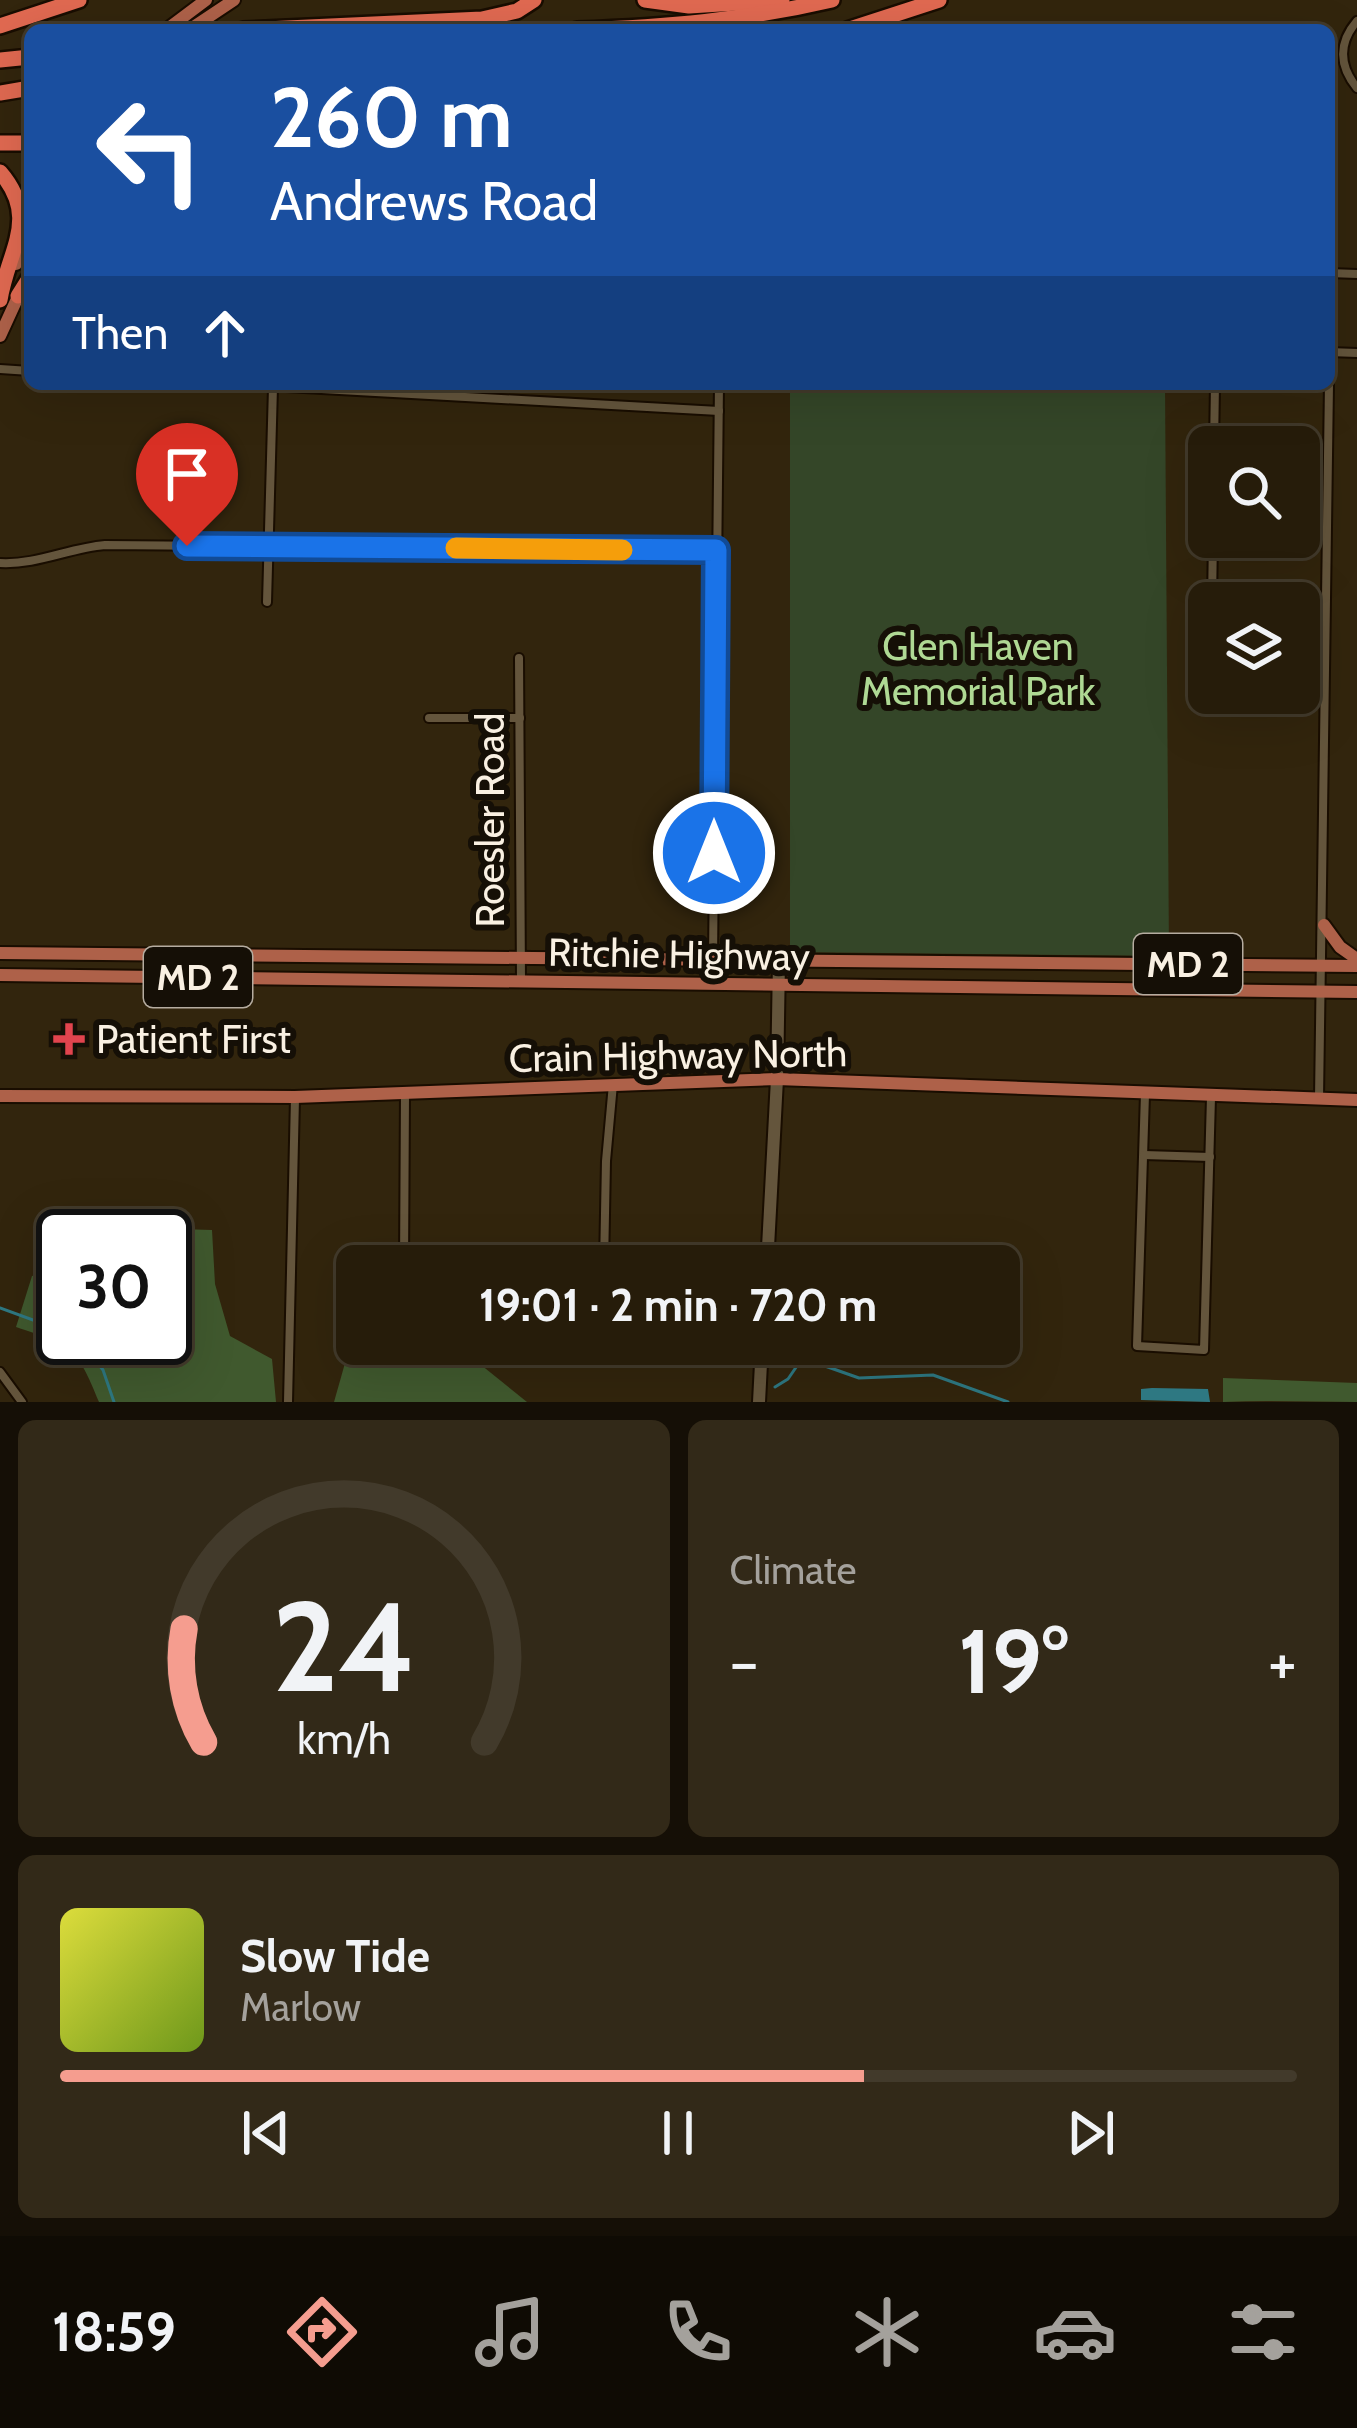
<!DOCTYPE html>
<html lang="en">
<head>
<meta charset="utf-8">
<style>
	:root { --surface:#261c0a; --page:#322918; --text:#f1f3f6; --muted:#a4a19c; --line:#423a2b; --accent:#f59d8f }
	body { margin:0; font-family:Cabin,sans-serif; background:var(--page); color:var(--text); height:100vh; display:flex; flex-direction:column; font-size:45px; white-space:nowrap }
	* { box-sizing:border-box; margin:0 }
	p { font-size:39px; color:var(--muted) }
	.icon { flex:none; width:66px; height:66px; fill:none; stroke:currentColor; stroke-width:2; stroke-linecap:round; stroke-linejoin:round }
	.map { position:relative; height:1402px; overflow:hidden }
	.side { display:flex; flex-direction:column; gap:18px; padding:18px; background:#150f06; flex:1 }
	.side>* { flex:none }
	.guide { position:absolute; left:24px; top:24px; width:1311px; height:366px; border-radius:18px; box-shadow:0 12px 48px #0002,0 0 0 3px var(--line); background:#1a4fa0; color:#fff; overflow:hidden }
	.controls { position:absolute; left:1188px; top:426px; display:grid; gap:24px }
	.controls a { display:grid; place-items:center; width:132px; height:132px; border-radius:18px; background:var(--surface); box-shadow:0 12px 48px #0002,0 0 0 3px var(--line); font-size:60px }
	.speed { position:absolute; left:36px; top:1209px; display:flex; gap:24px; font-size:60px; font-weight:700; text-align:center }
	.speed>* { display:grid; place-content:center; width:156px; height:156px; border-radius:50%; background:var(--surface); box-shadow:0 12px 48px #0002,0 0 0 3px var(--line); line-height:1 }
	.speed .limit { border:6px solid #111; border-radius:18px; background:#fff; color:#111 }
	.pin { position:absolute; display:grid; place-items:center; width:102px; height:102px; color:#fff; margin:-123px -51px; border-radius:50% 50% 50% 0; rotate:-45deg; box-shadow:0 0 12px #0007 }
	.pin .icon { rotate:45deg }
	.me { position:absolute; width:132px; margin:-66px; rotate:0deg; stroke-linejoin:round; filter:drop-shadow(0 0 9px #0008) }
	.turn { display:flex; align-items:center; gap:42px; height:252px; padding:0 48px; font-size:54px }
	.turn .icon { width:156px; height:156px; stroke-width:2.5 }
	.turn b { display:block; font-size:84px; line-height:102px }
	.then { display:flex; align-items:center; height:114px; padding:0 48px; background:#0003; gap:24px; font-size:45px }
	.big { font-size:90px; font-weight:800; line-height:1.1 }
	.side .card { flex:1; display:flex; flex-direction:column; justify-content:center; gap:18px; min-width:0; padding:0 42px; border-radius:18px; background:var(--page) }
	.side .dial { align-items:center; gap:0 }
	.dial svg { height:312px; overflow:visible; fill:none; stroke:var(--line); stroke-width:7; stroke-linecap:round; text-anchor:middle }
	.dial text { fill:var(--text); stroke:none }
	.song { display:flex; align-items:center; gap:36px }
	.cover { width:144px; height:144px; border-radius:18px; background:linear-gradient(135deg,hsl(60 70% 55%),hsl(80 70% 35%)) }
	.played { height:12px; border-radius:6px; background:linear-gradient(90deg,var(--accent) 65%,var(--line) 65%) }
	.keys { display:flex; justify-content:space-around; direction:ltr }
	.heat { display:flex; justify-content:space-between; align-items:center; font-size:66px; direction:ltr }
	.side .tiles { flex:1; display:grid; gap:18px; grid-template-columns:1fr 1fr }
	.card:last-child { grid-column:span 2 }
	.trip { position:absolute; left:336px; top:1245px; width:684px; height:120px; border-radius:18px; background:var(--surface); box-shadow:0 12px 48px #0002,0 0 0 3px var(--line); font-weight:800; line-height:120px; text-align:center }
	.tabs { display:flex; height:192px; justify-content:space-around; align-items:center; background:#0f0b04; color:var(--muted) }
	.tabs .icon { width:84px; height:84px }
	.tabs .selected { color:var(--accent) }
	.tabs b { font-size:54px; color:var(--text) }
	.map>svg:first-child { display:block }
	.green { fill:#344628 }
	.forest { fill:#40592e }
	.water { fill:#2e7882 }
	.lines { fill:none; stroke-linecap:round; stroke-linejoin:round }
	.stream { stroke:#2e7882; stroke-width:3 }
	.street-casing { stroke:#190d00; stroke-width:12 }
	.secondary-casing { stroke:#190d00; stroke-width:16 }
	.primary-casing { stroke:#190d00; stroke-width:16 }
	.highway-casing { stroke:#190d00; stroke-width:20 }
	.street { stroke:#64553c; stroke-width:8 }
	.secondary { stroke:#64553c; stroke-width:12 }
	.primary { stroke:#ae6149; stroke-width:12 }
	.highway { stroke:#e06951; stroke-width:15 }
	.route-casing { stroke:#114b97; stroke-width:30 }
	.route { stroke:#1a73e8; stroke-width:21 }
	.slow { stroke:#f59e0b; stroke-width:21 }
	.health-dot { fill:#e0444e; stroke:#150f06; stroke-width:4.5 }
	.labels { text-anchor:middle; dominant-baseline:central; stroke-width:12; stroke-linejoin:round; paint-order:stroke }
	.shield { fill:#150f06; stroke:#b5aca0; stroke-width:3 }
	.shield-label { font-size:36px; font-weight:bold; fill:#f9f0e2 }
	.park-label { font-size:39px; fill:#afd994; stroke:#150f06 }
	.street-label { font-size:39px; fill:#f9f0e2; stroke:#150f06 }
	.poi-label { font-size:39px; fill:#f9f0e2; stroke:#150f06; text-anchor:start }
</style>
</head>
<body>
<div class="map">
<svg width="1357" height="1402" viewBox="0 0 1357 1402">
	<rect width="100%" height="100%" fill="#32250d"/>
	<path class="green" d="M 790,384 L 1165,384 L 1169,956 L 790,952 Z"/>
	<g class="forest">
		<path d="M 147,1228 L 212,1230 L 215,1284 L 230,1336 L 272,1359 L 276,1402 L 99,1402 C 77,1347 71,1345 16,1327 L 32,1276 L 63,1268 L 63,1338 L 165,1338 L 165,1236 L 137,1236 Z"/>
		<path d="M 455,1344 L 527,1402 L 334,1402 L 349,1349 Z"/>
		<path d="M 1223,1378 L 1357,1383 L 1357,1402 C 1312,1402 1268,1400 1223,1402 Z"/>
	</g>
	<path class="water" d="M 1152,1388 L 1208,1389 L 1210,1402 L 1141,1400 L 1141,1389 Z"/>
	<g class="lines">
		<g class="stream">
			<path d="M 0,1308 L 63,1331"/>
			<path d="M 78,1338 L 103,1370 L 114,1402"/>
			<path d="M 775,1387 L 788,1379 L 799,1363 L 808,1360 L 859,1378 L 933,1375 L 1008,1402"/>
		</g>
		<defs>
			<g id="street">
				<path d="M 1357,21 C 1338,43 1339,66 1357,88"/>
				<path d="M 1329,273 L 1357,274"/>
				<path d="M 1329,352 L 1357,353"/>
				<path d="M 0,369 L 30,371"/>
				<path d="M 1329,370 L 1331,273"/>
				<path d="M 230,384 L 719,411"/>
				<path d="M 1214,447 L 1215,384"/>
				<path d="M 0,563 C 37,565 69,548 105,545 L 716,550"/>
				<path d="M 267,602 L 273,387"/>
				<path d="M 1212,603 L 1213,537"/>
				<path d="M 1299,642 L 1325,642"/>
				<path d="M 519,658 L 521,981"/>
				<path d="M 429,718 L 520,718"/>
				<path d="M 713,959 L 719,384"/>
				<path d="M 1145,1094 L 1137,1346 L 1204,1350 L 1211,1097"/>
				<path d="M 1319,1099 L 1329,384"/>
				<path d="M 1144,1155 L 1210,1157"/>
				<path d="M 404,1266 L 405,1094"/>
				<path d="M 604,1266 L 606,1161 L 613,1084"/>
				<path d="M 0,1372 L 22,1402"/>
				<path d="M 288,1402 L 295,1098"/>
			</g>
			<g id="secondary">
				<path d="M 767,1266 L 777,1079 L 779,961"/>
				<path d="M 759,1402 L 762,1344"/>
			</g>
			<g id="primary">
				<path d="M 166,30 L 206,0"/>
				<path d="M 189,30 L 234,0"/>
				<path d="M 16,264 L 30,232"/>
				<path d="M 0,336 L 22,288"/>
				<path d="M 1324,925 L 1340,947 L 1357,959"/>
				<path d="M 0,953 L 1357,966"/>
				<path d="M 0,975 L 1357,992"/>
				<path d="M 0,1096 L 295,1097 L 777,1079 L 1357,1100"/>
			</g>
			<g id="highway">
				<path d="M 645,0 L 689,6 L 782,0"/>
				<path d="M 0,26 L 79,0"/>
				<path d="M 243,30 L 482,19 L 517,11 L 534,0"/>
				<path d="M 577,30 C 664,27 747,20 832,0"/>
				<path d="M 847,30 L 939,0"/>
				<path d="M 0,60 L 30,57"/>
				<path d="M 0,93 L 30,88"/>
				<path d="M 0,143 L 30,143"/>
				<path d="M 0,172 C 40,218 8,250 0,300"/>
				<path d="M 18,296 L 30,277"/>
			</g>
		</defs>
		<use href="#street" class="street-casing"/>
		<use href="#secondary" class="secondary-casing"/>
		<use href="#primary" class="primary-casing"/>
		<use href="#highway" class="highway-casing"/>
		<use href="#street" class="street"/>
		<use href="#secondary" class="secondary"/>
		<use href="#primary" class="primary"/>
		<use href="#highway" class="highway"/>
	</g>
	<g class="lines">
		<defs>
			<path id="route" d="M 187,546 L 716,550 L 714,853"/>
		</defs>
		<use href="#route" class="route-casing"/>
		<use href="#route" class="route"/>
		<path class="slow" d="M 456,548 L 622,550"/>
	</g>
	<path class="health-dot" d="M63 1021h12v12h12v12h-12v12h-12v-12h-12v-12h12z"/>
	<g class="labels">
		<g class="shield">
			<rect x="1134" y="934" width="108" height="60" rx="9"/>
			<rect x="144" y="947" width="108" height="60" rx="9"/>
		</g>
		<g class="shield-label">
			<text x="1188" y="964">MD 2</text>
			<text x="198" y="977">MD 2</text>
		</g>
		<g class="park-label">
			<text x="978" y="646">Glen Haven<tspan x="978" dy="45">Memorial Park</tspan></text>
		</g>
		<g class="street-label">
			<text transform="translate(490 820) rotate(-90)">Roesler Road</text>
			<text transform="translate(679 954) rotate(1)">Ritchie Highway</text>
			<text transform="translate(678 1055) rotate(-1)">Crain Highway North</text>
		</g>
		<g class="poi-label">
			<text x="96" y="1039">Patient First</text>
		</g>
	</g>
</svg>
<div class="controls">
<a><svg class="icon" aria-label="search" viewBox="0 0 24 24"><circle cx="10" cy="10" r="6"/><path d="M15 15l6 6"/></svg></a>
<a><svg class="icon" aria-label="layers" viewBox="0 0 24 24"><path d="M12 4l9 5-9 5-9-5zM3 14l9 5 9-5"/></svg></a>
</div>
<div class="speed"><div class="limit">30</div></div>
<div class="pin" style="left:187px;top:546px;background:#d93025"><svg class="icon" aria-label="arrive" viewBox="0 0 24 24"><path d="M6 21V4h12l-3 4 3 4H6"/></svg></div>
<svg class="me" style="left:714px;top:853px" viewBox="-20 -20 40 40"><circle r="17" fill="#1a73e8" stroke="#fff" stroke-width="3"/><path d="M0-11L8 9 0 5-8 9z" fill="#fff"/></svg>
<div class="trip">19:01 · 2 min · 720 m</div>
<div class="guide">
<div class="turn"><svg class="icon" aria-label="left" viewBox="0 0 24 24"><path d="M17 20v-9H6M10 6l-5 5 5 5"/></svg><div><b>260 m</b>Andrews Road</div></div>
<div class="then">Then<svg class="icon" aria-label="ahead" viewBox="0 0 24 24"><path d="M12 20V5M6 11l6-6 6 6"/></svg></div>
</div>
</div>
<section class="side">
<div class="tiles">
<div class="card dial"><svg viewBox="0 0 100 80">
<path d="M14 69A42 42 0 1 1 86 69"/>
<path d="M14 69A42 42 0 0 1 9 40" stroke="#f59d8f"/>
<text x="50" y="56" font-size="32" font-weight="700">24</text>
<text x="50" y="72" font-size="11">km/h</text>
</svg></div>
<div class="card"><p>Climate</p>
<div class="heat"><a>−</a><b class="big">19°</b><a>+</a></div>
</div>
<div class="card">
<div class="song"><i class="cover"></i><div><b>Slow Tide</b><p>Marlow</p></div></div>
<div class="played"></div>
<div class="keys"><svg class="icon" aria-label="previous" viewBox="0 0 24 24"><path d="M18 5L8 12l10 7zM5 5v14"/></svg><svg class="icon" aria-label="pause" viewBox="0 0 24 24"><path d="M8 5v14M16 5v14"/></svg><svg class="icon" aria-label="next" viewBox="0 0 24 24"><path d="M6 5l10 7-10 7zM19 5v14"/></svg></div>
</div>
</div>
</section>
<nav class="tabs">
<b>18:59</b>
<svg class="icon selected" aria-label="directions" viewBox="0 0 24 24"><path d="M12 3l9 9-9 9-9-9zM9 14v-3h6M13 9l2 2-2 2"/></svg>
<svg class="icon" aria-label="music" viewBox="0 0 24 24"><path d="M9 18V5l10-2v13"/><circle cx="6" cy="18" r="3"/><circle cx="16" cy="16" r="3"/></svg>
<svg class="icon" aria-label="phone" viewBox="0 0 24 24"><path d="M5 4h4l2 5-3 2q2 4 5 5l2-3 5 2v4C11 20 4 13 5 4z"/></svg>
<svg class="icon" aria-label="climate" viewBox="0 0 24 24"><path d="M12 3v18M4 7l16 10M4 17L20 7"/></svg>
<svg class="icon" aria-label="car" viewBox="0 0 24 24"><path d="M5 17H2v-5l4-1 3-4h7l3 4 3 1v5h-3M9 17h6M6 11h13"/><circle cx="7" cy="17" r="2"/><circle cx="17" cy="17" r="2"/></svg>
<svg class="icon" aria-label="filters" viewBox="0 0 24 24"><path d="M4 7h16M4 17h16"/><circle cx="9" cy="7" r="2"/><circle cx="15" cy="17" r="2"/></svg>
</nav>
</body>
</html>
